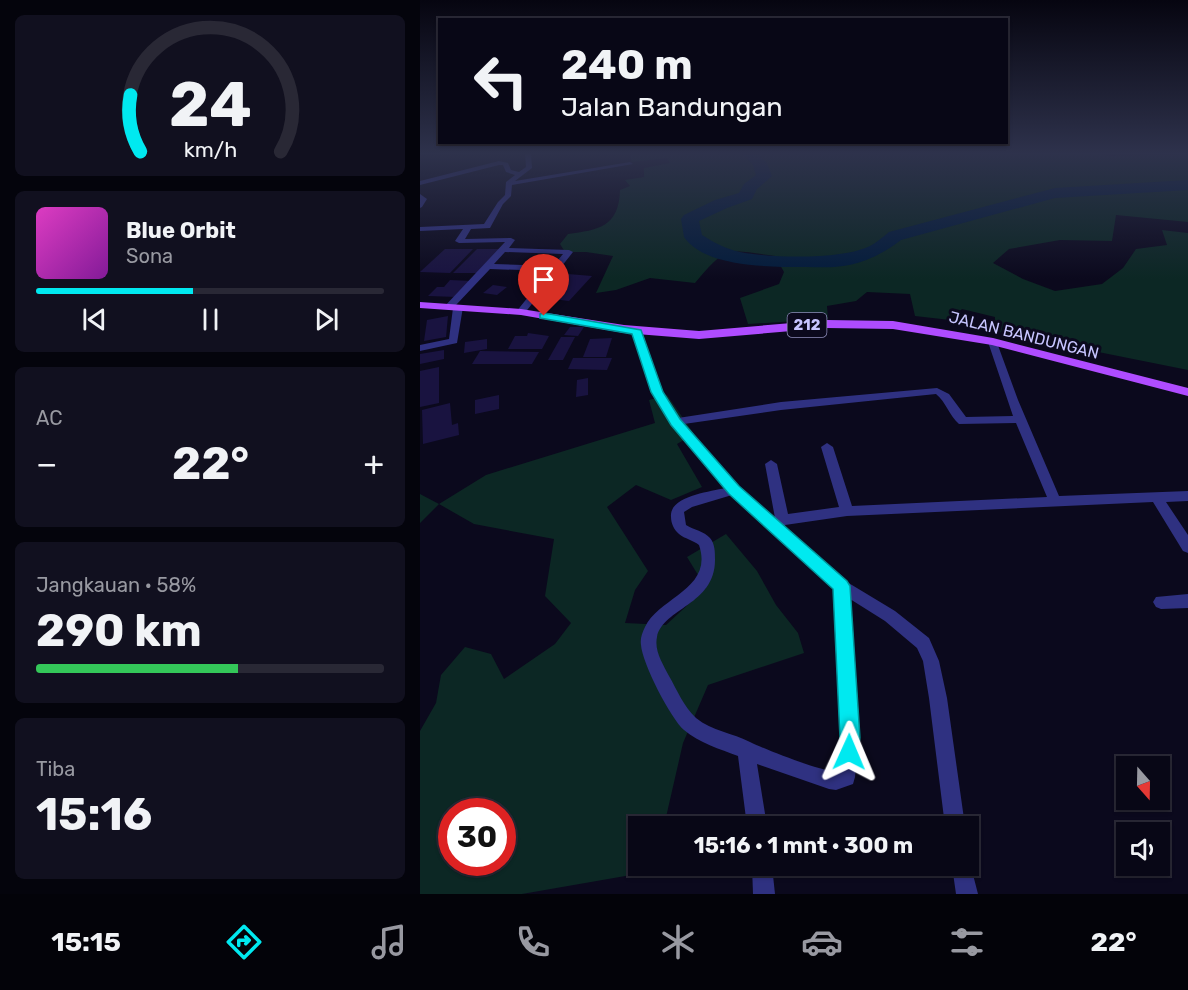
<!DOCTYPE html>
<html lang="id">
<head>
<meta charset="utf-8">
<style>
	:root { --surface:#080716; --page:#11101f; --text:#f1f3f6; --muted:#9899a1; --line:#292835; --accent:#00e9f0 }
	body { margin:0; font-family:Rubik,sans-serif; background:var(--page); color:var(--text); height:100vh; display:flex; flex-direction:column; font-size:22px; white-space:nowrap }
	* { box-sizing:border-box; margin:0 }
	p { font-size:20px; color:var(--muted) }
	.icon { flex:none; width:33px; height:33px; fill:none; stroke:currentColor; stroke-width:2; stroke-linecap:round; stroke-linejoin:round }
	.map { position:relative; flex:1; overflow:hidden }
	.sheet { display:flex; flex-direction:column; gap:15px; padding:15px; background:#04040c; width:420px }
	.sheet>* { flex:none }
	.hud { position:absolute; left:18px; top:18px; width:570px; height:126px; border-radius:0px; box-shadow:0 2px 4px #0004,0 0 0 2px var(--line); background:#080716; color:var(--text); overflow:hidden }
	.needle { width:39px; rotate:160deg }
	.tools { position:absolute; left:696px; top:756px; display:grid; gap:12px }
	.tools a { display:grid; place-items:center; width:54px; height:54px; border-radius:0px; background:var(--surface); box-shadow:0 2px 4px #0004,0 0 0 2px var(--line); font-size:30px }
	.speed { position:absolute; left:18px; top:798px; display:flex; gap:12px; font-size:30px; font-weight:700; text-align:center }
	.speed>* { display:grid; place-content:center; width:78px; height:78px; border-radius:50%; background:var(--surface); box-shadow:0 2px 4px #0004,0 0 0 2px var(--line); line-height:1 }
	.speed .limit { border:9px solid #d22; background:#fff; color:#111 }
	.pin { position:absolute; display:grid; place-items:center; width:51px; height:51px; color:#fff; margin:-62px -26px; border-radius:50% 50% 50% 0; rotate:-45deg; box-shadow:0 0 6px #0007 }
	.pin .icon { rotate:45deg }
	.me { position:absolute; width:66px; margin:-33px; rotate:1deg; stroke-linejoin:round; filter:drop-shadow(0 0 4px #0008) }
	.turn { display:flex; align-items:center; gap:21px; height:126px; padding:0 24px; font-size:27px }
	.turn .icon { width:78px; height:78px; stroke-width:2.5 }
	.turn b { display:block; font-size:42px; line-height:51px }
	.big { font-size:45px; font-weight:700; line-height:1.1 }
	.sheet .widget { flex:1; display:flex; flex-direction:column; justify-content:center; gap:9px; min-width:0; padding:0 21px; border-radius:9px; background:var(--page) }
	.sheet .dial { align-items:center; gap:0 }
	.dial svg { height:156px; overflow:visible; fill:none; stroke:var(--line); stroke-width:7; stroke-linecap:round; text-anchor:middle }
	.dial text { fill:var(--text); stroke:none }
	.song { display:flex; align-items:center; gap:18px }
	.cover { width:72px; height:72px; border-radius:9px; background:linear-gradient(135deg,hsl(310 70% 55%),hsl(290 70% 35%)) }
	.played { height:6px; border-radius:3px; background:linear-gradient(90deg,var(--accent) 45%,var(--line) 45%) }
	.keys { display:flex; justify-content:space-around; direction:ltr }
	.heat { display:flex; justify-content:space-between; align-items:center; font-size:33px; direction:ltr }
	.charge { height:9px; border-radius:4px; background:linear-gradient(90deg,#34c759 58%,var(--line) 0) }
	.trip { position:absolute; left:208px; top:816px; width:351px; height:60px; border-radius:0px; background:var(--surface); box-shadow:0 2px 4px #0004,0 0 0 2px var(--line); font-weight:700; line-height:60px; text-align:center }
	.menu { display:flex; height:96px; justify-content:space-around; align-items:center; background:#030309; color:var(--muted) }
	.menu .icon { width:42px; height:42px }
	.menu .on { color:var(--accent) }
	.menu b { font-size:27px; color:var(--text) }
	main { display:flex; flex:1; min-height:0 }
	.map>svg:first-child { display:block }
	.green { fill:#0c2724; fill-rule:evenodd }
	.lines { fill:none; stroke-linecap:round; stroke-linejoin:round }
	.river { fill:#031c3b; fill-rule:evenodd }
	.building { fill:#191340 }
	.street { fill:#2f3181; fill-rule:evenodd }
	.primary { fill:#af4cff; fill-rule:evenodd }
	.route { fill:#00e9f0; stroke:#00979c; stroke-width:1.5 }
	.labels { text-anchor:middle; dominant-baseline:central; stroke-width:6; stroke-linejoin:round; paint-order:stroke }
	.shield { fill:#0b091d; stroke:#8f8dbb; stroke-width:1.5 }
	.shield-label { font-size:15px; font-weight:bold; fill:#c7c5ff }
	.street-label { font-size:16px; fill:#c7c5ff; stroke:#0b091d }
</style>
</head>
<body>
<main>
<section class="sheet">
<div class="widget dial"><svg viewBox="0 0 100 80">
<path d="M14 69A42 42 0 1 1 86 69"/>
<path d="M14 69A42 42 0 0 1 9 40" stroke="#00e9f0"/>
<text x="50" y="56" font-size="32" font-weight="700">24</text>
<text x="50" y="72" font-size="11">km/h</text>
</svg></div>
<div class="widget">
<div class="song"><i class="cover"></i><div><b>Blue Orbit</b><p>Sona</p></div></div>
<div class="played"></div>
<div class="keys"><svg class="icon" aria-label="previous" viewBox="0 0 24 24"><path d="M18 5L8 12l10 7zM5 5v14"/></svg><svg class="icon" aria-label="pause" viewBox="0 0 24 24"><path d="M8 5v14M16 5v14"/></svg><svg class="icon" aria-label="next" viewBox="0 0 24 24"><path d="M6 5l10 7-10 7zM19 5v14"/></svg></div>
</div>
<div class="widget"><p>AC</p>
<div class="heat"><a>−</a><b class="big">22°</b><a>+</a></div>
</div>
<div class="widget"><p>Jangkauan · 58%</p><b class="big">290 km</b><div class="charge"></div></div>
<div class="widget"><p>Tiba</p><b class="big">15:16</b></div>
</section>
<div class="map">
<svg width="768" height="894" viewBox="0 0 768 894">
	<rect width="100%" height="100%" fill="#0b091d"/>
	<g class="green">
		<path d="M 210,154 L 681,154 L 691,156 L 768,154 L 768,222 L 696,215 L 692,241 L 640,240 L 589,249 L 573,263 L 603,279 L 635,291 L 682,284 L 703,268 L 716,249 L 747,245 L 742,230 L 768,233 L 768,370 L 574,331 L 575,317 L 542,309 L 530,320 L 495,316 L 490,294 L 447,292 L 436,301 L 407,306 L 408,319 L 328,324 L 320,298 L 359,284 L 364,272 L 355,256 C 306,250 308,244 275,283 L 230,278 L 196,290 L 176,293 L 193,256 L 166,252 L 145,252 L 140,244 L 148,234 C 178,230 199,227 200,190 L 210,186 L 205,180 L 224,177 L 224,168 L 250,163 L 247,158 L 212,162 Z"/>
		<path d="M 247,395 L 274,434 L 257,444 L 282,487 L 251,500 L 216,485 L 187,507 L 228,571 L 215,590 L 205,623 L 246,625 L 286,588 L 267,557 L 306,534 L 337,571 L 356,605 L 378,633 L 384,653 L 288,685 L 263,743 L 244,826 L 219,826 L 219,866 L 235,866 L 234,871 L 102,894 L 0,894 L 0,731 L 16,703 L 21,675 L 45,647 L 71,654 L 84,679 L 135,644 L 151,623 L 125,596 L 134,539 L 54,524 L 19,504 L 0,523 L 0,494 L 19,504 L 66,475 L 235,423 L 229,400 ZM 32,812 L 82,812 L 82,862 L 32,862 Z"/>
	</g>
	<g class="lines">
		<path class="river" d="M 323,154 L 338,154 L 347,163 L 352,176 L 337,189 L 332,199 L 307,208 L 279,221 L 282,235 C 293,242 306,249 320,252 C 351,258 422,260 450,246 C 456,243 463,237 469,232 L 635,188 L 768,180 L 768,190 L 635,198 L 481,240 C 464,253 445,263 423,266 C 412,268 398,267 386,267 C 353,267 285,268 264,237 L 261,219 L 264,215 L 295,200 L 319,193 L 324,184 L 336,175 L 333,165 Z"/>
	</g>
	<g class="building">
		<path d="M 25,249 L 53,249 L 30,273 L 0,272 Z"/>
		<path d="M 57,249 L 80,249 L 59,273 L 33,273 Z"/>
		<path d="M 148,274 L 172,276 L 149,301 L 124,298 Z"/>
		<path d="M 30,280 L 51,281 L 37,297 L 8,296 L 17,287 L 24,287 Z"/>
		<path d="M 73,285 L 87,287 L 77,295 L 63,293 Z"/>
		<path d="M 28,316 L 26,337 L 4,341 L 7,320 Z"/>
		<path d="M 150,327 L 164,327 L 158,336 L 144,335 Z"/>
		<path d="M 108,333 L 129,336 L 122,349 L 88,349 L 95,336 L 107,336 Z"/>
		<path d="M 141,337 L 155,337 L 143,360 L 128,360 Z"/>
		<path d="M 192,338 L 186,357 L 163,357 L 170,339 Z"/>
		<path d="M 67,339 L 67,349 L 44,353 L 45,342 Z"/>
		<path d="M 24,350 L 24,359 L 0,364 L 0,354 Z"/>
		<path d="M 60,351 L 119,352 L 112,364 L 52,364 Z"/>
		<path d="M 153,358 L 192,358 L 187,370 L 148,369 Z"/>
		<path d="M 19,367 L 19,403 L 0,407 L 0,371 Z"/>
		<path d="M 168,378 L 168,395 L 156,397 L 157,380 Z"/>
		<path d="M 79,395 L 79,409 L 55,414 L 55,400 Z"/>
		<path d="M 30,403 L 32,425 L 38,423 L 39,435 L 3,444 L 2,410 Z"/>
	</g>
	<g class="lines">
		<g class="street">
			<path d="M 105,154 L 111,154 L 112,168 L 95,181 L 210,162 L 213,164 L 92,185 L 91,196 L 83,204 L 70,228 L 51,229 L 45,239 L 91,238 L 95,240 L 89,248 L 149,250 L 153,252 L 104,314 L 101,315 L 96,312 L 129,271 L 70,269 L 36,305 L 43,307 L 37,343 L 0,351 L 0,345 L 29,339 L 33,308 L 29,310 L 24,307 L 85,242 L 39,243 L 35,241 L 43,229 L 0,231 L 0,227 L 64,224 L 78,202 L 85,195 L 86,182 L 95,175 L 86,172 L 83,165 L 79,165 L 0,185 L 0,181 L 79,161 L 88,163 L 91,170 L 99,172 L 106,167 ZM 85,252 L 143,254 L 133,266 L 74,264 Z"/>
			<path d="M 0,194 L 7,199 L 2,207 L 0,208 Z"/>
			<path d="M 206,326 L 222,332 L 242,392 L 258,418 L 361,402 L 517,388 L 529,394 L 546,417 L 593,416 L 568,342 L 570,340 L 576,340 L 598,400 L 639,496 L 768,491 L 768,501 L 746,502 L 768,535 L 768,553 L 763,551 L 733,502 L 427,516 L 365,525 L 364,526 L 427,582 L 475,611 L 509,638 L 519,661 L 527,698 L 545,826 L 525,826 L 509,698 L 503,661 L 497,648 L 465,621 L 430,599 L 439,737 L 435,777 L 433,784 L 416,790 L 409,789 L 337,764 L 347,826 L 327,826 L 318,756 C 300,749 279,743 264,730 C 251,719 222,663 221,645 C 220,639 222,633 225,627 C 239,597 294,589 279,545 C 273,540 265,539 259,534 C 254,530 251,523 251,517 C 249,496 289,492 305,488 L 247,419 L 232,392 L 213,334 L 201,329 ZM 516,394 C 526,402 529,415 539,424 L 596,423 L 627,497 L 432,506 L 413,447 L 407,443 L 401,447 L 419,507 L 368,514 L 357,464 L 351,460 L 345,464 L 355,518 L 319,487 L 264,424 L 361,410 ZM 312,495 L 415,589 L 421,737 L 416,772 C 395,769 349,751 330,742 C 313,733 292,731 276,718 C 264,707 257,690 249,676 C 243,664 234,651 237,637 C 243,608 295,605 295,560 C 295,552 295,544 290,538 C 284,531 274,530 266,525 L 264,512 L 272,507 Z"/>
			<path d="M 768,594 L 768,608 L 741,609 L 736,607 L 733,602 L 736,597 Z"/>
			<path d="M 549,859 L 558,894 L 536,894 L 532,866 L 549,866 Z"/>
			<path d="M 332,866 L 352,866 L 355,894 L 333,894 Z"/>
		</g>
		<path class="primary" d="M 0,302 L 101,309 L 204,325 L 279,331 L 407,320 L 473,321 L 573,338 L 768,388 L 768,396 L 572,345 L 473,329 L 407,328 L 279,339 L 204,333 L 101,315 L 0,308 Z"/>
	</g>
	<linearGradient id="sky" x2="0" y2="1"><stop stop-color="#060510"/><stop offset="0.55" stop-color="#2e324c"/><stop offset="1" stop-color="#2e324c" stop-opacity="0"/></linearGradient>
	<rect width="768" height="279" fill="url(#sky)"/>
	<path class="route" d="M 124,313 L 221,330 L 243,392 L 260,419 L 319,486 L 427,581 L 430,586 L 440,738 L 436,759 L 429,762 L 422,759 L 418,752 L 420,738 L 413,589 L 309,494 L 251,425 L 231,392 L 212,334 L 120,318 L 120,314 Z"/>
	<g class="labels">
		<rect class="shield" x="367.5" y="313" width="39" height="24" rx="4.5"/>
		<g class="shield-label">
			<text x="387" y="325">212</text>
		</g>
		<g class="street-label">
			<text transform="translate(604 335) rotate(14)">JALAN BANDUNGAN</text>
		</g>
	</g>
</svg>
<div class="tools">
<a><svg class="needle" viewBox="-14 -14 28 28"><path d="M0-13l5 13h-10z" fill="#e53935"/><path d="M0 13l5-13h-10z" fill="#9899a1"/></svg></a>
<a><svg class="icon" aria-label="sound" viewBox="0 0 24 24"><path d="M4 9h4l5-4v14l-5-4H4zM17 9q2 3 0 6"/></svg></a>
</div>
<div class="speed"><div class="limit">30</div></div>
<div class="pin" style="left:124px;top:316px;background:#d93025"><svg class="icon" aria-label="arrive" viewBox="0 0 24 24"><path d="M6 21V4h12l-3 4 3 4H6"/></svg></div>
<svg class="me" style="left:429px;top:752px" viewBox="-20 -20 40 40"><path d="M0-17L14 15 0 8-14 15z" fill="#00e9f0" stroke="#fff" stroke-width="4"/></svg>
<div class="trip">15:16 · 1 mnt · 300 m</div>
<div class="hud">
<div class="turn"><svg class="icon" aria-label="left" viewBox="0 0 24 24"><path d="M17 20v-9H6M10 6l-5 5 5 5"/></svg><div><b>240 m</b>Jalan Bandungan</div></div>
</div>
</div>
</main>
<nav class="menu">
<b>15:15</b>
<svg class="icon on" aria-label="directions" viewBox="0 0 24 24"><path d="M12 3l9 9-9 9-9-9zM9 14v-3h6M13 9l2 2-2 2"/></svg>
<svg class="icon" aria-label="music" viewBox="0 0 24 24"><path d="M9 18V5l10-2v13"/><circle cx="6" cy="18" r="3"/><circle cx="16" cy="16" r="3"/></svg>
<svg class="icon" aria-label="phone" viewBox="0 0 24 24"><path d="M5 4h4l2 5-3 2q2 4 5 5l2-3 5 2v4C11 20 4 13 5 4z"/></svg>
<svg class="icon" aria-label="climate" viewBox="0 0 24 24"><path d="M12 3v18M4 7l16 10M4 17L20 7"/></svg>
<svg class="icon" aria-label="car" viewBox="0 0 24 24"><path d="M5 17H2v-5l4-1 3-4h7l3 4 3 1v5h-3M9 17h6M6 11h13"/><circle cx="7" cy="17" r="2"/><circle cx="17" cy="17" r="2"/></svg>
<svg class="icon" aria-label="filters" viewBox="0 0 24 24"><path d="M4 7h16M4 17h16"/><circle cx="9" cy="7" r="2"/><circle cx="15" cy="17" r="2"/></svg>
<b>22°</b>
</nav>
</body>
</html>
